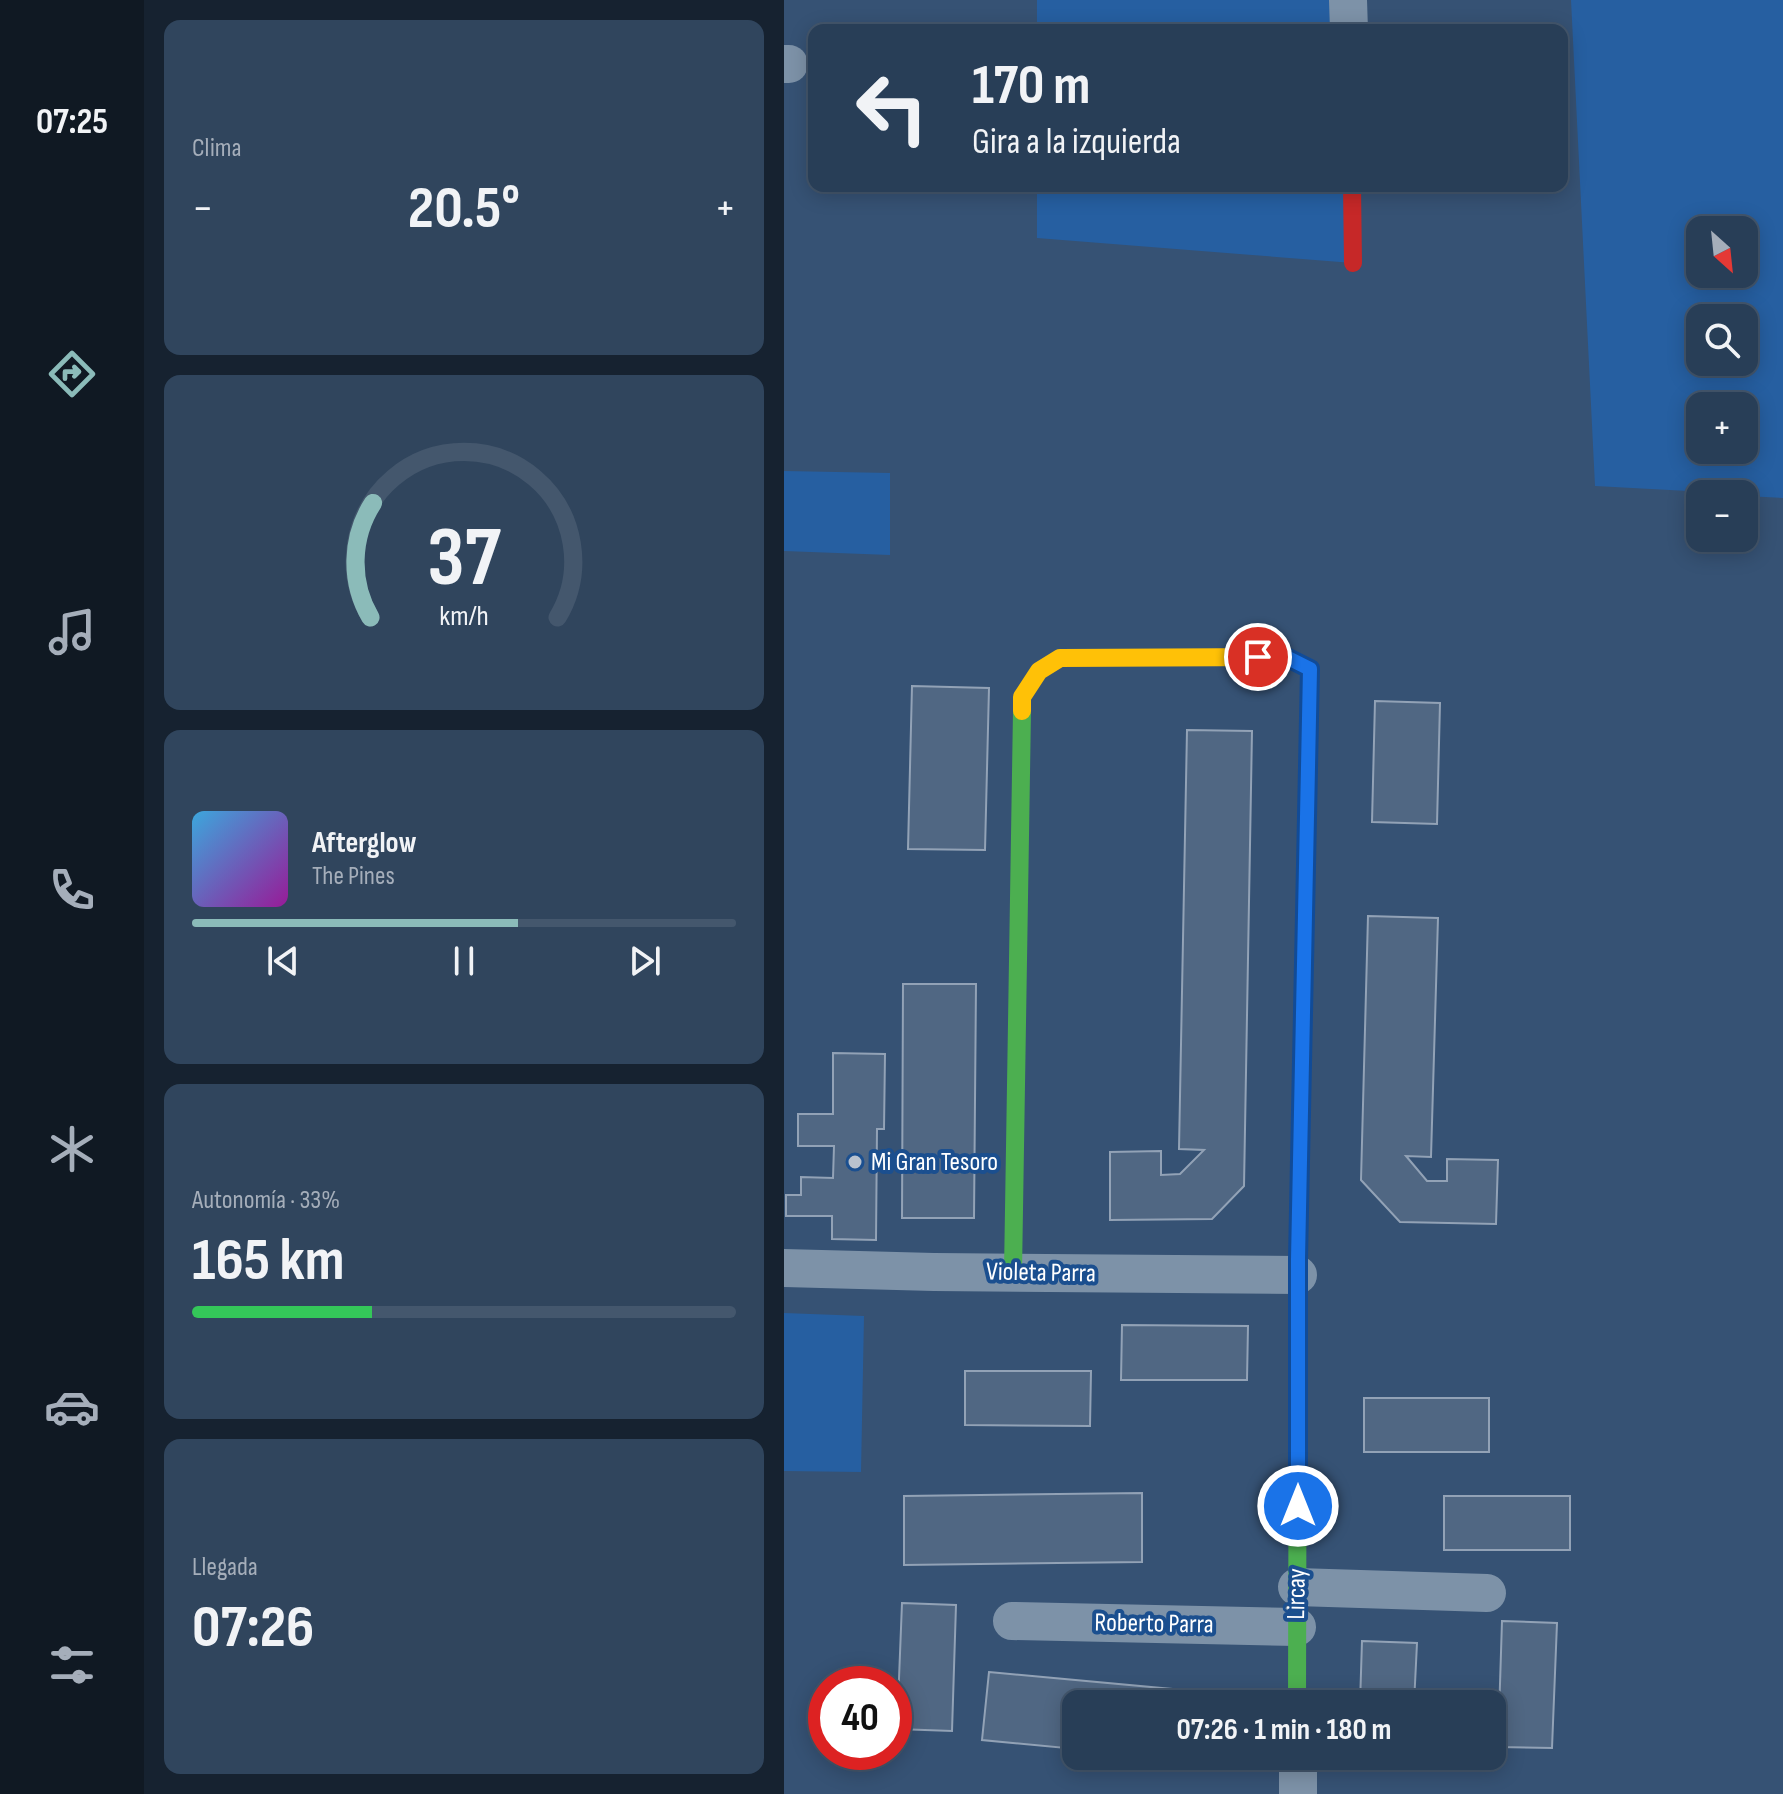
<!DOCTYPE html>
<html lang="es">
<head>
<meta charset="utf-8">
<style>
	:root { --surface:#283e57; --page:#30455d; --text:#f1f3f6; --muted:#a5aeba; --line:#44576d; --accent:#8bbbb9 }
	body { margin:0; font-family:"Sofia Sans Condensed",sans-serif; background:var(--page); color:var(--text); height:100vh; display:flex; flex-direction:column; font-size:30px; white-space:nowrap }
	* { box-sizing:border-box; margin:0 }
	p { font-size:26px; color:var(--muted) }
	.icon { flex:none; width:44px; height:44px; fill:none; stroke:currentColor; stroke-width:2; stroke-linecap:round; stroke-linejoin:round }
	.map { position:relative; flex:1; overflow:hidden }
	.panel { display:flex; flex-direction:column; gap:20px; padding:20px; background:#162230; width:640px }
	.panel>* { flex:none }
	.guide { position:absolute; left:24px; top:24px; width:760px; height:168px; border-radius:16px; box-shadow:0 4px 20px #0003,0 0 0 2px var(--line); background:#283e57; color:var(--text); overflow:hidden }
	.needle { width:52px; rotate:153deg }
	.tools { position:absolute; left:902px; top:216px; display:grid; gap:16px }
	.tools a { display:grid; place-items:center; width:72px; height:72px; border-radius:16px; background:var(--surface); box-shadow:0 4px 20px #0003,0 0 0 2px var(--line); font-size:40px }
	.speed { position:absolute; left:24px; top:1666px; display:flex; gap:16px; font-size:40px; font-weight:700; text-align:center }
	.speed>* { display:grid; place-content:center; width:104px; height:104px; border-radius:50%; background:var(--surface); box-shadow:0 4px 20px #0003,0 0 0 2px var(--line); line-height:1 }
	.speed .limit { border:12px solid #d22; background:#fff; color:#111 }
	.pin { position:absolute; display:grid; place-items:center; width:68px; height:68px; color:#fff; margin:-34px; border:4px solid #fff; border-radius:50%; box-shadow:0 2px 8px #0007 }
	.me { position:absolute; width:88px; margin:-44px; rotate:0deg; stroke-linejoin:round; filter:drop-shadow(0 0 6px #0008) }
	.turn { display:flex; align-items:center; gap:28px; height:168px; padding:0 32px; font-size:36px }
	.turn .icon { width:104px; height:104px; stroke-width:2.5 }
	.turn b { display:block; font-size:56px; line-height:68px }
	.big { font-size:60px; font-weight:700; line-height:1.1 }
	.panel .tile { flex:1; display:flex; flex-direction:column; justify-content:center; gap:12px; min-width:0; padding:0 28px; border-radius:16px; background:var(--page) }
	.panel .dial { align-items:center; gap:0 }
	.dial svg { height:208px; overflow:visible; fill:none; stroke:var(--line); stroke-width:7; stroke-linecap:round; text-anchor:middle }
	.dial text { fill:var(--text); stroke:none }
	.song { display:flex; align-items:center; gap:24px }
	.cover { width:96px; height:96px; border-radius:12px; background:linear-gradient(135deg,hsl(200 70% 55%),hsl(300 70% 35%)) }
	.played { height:8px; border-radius:4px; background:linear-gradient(90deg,var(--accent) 60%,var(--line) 60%) }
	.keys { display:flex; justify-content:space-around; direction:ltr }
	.heat { display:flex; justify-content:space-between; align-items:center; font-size:44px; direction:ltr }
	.charge { height:12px; border-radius:6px; background:linear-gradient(90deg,#34c759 33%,var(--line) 0) }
	.trip { position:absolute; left:278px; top:1690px; width:444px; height:80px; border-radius:16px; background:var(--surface); box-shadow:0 4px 20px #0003,0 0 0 2px var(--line); font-weight:700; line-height:80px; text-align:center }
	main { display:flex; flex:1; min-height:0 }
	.tab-bar { display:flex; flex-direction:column; width:144px; justify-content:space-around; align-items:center; background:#101923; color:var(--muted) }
	.tab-bar .icon { width:56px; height:56px }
	.tab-bar .active { color:var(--accent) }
	.tab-bar b { font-size:36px; color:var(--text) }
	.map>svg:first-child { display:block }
	.green { fill:#265fa1; fill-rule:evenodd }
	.building { fill:#506783; stroke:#92a2b6; stroke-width:2 }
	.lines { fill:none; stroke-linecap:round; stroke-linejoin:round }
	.street { stroke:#7d92a8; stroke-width:38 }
	.fast { stroke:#4caf50; stroke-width:18 }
	.slow { stroke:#ffc107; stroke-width:18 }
	.jam { stroke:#c62828; stroke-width:18 }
	.route-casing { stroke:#114b97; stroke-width:20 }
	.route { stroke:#1a73e8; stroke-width:14 }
	.poi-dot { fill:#b9c2ce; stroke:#1b4f8f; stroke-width:3 }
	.labels { text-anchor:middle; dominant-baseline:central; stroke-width:8; stroke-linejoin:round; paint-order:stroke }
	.poi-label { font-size:26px; fill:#fff; stroke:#1b4f8f; text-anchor:start }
	.street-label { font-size:26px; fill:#fff; stroke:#1b4f8f }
</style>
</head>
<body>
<main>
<nav class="tab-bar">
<b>07:25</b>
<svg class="icon active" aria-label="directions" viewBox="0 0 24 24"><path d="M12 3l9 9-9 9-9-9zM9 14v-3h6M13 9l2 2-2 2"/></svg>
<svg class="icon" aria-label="music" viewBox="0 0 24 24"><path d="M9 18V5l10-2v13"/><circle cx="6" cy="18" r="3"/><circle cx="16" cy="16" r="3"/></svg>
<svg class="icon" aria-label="phone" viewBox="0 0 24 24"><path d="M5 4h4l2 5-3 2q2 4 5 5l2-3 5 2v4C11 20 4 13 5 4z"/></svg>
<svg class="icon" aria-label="climate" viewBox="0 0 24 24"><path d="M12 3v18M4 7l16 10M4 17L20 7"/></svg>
<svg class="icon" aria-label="car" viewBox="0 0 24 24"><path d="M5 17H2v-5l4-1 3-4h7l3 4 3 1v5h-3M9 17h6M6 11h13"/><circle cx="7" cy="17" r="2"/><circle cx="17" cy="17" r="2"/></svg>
<svg class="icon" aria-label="filters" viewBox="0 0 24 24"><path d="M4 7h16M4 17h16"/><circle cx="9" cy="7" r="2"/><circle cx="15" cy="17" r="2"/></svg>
</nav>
<section class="panel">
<div class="tile"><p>Clima</p>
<div class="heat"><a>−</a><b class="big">20.5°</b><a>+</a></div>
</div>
<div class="tile dial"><svg viewBox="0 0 100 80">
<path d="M14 69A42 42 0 1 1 86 69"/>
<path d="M14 69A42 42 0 0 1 15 25" stroke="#8bbbb9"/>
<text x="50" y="56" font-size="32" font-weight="700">37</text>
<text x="50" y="72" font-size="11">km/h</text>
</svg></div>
<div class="tile">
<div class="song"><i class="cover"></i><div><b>Afterglow</b><p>The Pines</p></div></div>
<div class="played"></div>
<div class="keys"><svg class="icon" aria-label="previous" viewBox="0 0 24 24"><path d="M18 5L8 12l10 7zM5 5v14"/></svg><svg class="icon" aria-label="pause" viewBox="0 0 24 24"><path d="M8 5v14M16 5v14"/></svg><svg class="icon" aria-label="next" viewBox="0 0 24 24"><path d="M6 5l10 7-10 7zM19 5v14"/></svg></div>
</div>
<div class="tile"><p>Autonomía · 33%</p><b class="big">165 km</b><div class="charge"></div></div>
<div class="tile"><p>Llegada</p><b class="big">07:26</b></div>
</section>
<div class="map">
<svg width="999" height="1794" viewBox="0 0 999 1794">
	<rect width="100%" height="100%" fill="#365274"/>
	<g class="green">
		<path d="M 253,0 L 564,0 L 565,30 L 253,30 Z"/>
		<path d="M 787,0 L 999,0 L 999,498 L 960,496 L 960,494 L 811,486 ZM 916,230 L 960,230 L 960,274 L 916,274 ZM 916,318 L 960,318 L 960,362 L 916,362 ZM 916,406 L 960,406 L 960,450 L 916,450 Z"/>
		<path d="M 253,186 L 568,186 L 569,263 L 253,238 Z"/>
		<path d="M 0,471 L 106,473 L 106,555 L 0,551 Z"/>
		<path d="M 0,1313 L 80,1316 L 77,1472 L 0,1471 Z"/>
	</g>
	<g class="building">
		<path d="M 128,686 L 205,688 L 201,850 L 124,849 Z"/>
		<path d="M 591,701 L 656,703 L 653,824 L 588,822 Z"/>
		<path d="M 403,730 L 468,731 L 460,1186 L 428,1219 L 326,1220 L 326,1152 L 377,1151 L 377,1175 L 396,1174 L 420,1150 L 395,1149 Z"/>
		<path d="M 584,916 L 654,918 L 647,1157 L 622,1156 L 643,1181 L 663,1181 L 663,1159 L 714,1160 L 712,1224 L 616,1222 L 577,1180 Z"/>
		<path d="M 119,984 L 192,984 L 190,1218 L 118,1218 Z"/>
		<path d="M 49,1053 L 101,1054 L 100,1129 L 93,1129 L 92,1240 L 48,1239 L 48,1216 L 2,1216 L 2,1195 L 17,1195 L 17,1177 L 49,1178 L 50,1146 L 14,1146 L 14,1114 L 49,1114 Z"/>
		<path d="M 338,1325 L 464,1326 L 463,1380 L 337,1380 Z"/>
		<path d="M 181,1371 L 307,1371 L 306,1426 L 181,1425 Z"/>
		<rect x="580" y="1398" width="125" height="54"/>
		<path d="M 358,1493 L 358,1562 L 120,1565 L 120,1496 Z"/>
		<rect x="660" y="1496" width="126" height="54"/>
		<path d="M 118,1603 L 172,1605 L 168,1731 L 113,1729 Z"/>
		<path d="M 718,1621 L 773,1623 L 768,1748 L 714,1747 Z"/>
		<path d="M 578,1641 L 633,1643 L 630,1704 L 576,1704 Z"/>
		<path d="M 205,1672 L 442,1694 L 441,1704 L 292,1704 L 292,1749 L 198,1740 Z"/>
		<path d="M 361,1756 L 435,1756 L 435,1763 Z"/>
		<path d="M 574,1756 L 628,1756 L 628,1768 L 574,1766 Z"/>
	</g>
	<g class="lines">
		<g class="street">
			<path d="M 564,0 L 565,30"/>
			<path d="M 0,64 L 5,64"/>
			<path d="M 0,1268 L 150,1272 L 514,1275"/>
			<path d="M 513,1587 L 703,1593"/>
			<path d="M 228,1621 L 513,1627"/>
			<path d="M 514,1756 L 514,1794"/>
		</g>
		<g class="fast">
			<path d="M 229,1272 L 238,711"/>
			<path d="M 513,1704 L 514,1275 L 516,1150"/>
		</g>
		<path class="slow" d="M 238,711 L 238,697 L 255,671 L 276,658 L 502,657 L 526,669 L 523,822"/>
		<g class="jam">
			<path d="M 568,186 L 569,263"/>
			<path d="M 516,1150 L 523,822"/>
		</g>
	</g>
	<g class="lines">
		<defs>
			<path id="route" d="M 474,657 L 502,657 L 526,669 L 514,1259 L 514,1506"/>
		</defs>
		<use href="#route" class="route-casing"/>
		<use href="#route" class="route"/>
	</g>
	<circle class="poi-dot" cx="71" cy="1162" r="8"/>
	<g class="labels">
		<g class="poi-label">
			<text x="87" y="1162">Mi Gran Tesoro</text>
		</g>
		<g class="street-label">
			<text transform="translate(257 1273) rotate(1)">Violeta Parra</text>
			<text transform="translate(513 1594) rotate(-89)">Lircay</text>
			<text transform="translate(370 1624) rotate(1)">Roberto Parra</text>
		</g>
	</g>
</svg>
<div class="tools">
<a><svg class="needle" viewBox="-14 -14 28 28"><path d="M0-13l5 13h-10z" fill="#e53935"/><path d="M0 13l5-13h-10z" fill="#a5aeba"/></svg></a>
<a><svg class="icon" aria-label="search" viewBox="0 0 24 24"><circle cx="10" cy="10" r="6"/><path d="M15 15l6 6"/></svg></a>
<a>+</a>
<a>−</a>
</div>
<div class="speed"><div class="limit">40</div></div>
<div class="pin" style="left:474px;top:657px;background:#d93025"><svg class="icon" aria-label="arrive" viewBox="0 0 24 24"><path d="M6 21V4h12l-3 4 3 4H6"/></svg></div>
<svg class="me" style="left:514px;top:1506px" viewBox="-20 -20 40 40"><circle r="17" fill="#1a73e8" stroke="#fff" stroke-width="3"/><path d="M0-11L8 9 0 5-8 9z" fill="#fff"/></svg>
<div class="trip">07:26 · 1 min · 180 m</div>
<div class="guide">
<div class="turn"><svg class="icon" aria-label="left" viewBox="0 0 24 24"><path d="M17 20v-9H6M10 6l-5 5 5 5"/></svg><div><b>170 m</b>Gira a la izquierda</div></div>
</div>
</div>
</main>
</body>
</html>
